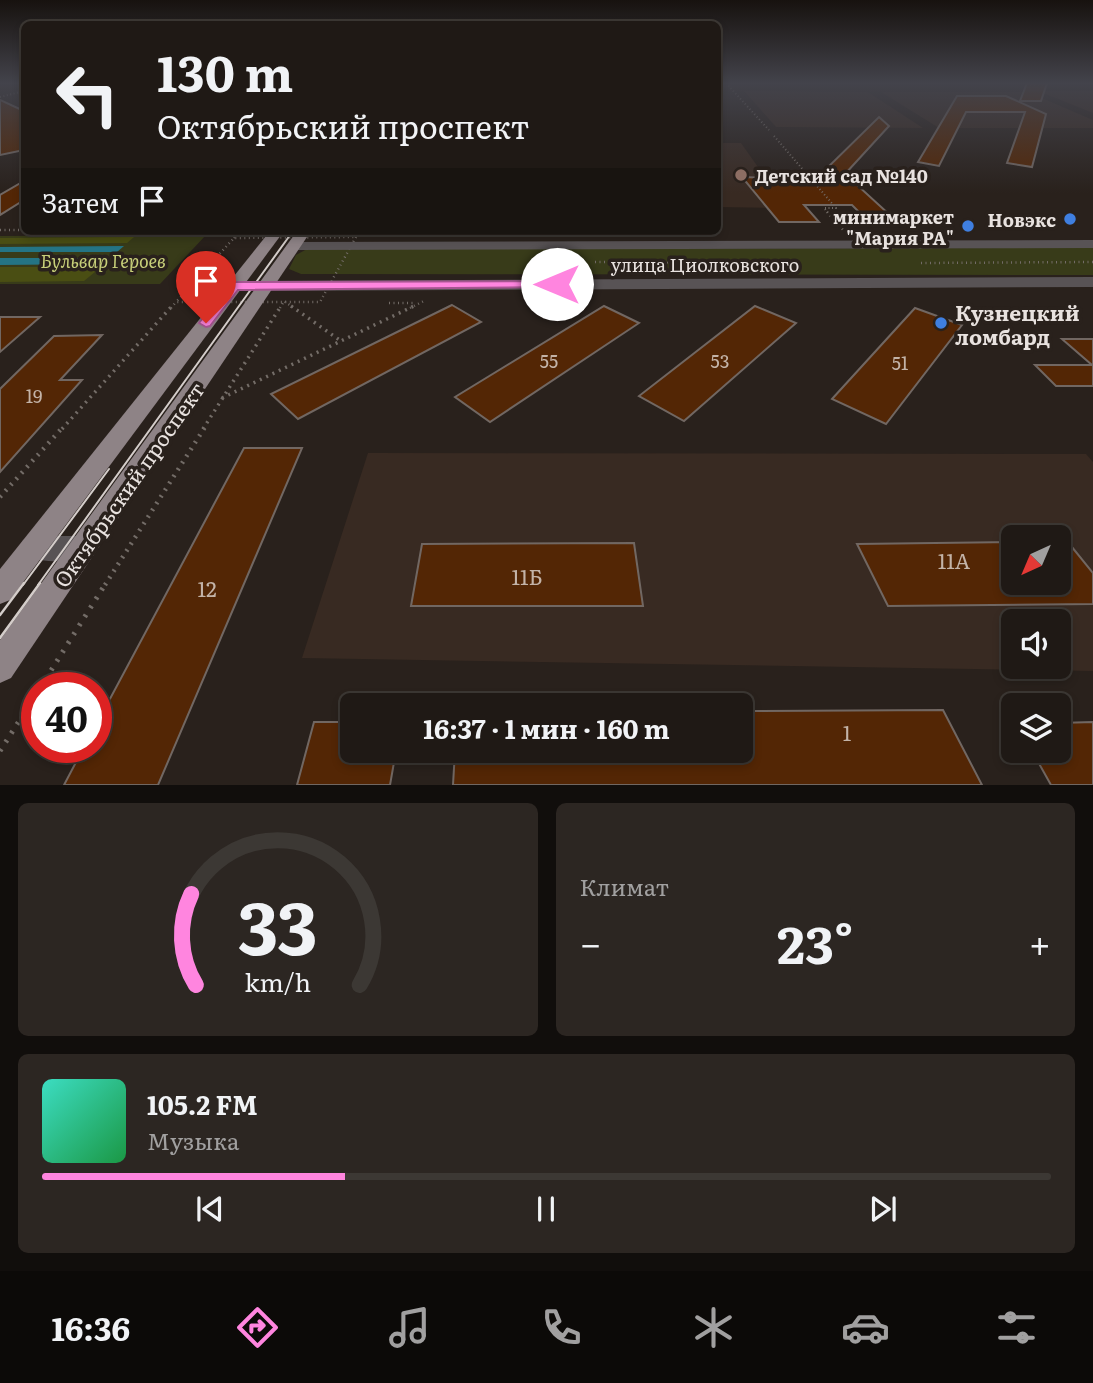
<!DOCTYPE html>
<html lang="ru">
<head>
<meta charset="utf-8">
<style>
	:root { --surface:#1f1915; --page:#2c2622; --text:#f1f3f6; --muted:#a1a0a0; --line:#3c3834; --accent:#ff85df }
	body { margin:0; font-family:Literata,serif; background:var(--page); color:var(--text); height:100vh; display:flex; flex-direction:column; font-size:26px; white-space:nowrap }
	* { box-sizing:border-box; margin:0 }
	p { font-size:23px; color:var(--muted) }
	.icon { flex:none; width:38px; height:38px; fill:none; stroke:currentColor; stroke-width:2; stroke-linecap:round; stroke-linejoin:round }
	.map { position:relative; height:785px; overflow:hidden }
	.panel { display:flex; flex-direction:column; gap:18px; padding:18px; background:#110e0c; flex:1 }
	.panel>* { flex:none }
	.banner { position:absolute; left:21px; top:21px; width:700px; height:214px; border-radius:10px; box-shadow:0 4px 10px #0003,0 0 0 2px var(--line); background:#1f1915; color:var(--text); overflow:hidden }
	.needle { width:46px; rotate:224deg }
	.tools { position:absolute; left:1001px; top:525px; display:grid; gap:14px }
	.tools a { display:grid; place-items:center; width:70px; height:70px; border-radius:10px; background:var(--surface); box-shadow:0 4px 10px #0003,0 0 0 2px var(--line); font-size:35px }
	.speed { position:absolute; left:21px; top:672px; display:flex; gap:14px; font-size:35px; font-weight:700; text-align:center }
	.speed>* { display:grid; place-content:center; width:91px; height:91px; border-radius:50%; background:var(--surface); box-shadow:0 4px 10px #0003,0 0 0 2px var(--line); line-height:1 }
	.speed .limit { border:10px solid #d22; background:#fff; color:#111 }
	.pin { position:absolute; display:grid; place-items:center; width:60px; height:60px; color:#fff; margin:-72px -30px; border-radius:50% 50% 50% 0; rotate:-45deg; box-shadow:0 0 7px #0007 }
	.pin .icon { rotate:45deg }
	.me { position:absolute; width:77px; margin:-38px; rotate:270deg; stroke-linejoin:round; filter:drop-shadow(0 0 5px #0008) }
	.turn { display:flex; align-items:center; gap:24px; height:147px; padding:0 21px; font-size:32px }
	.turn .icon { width:91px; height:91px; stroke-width:2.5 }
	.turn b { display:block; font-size:49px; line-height:60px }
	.then { display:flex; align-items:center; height:66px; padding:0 21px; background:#0003; gap:14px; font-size:26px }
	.big { font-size:52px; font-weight:700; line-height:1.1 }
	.panel .widget { flex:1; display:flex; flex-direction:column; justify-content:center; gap:10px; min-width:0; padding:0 24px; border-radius:10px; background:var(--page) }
	.panel .dial { align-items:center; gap:0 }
	.dial svg { height:182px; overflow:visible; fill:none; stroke:var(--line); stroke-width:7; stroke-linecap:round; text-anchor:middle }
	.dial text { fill:var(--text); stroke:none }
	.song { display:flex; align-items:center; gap:21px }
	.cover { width:84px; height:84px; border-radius:10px; background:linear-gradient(135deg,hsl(170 70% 55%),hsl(140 70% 35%)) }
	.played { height:7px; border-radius:4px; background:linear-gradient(90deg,var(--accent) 30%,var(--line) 30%) }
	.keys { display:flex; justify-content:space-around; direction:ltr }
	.heat { display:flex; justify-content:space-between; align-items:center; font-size:38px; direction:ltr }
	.panel .tiles { flex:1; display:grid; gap:18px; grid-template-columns:1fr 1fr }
	.widget:last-child { grid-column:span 2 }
	.trip { position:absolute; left:340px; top:693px; width:413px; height:70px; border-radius:10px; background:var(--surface); box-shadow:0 4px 10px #0003,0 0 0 2px var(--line); font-weight:700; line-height:70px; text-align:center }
	.menu { display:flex; height:112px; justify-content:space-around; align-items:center; background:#0c0a08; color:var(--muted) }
	.menu .icon { width:49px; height:49px }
	.menu .current { color:var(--accent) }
	.menu b { font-size:32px; color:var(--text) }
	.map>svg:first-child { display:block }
	.built { fill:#382a22; fill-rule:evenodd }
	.green { fill:#383b19 }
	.forest { fill:#4a4e13 }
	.water { fill:#247484 }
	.building { fill:#532605; stroke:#716762; stroke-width:2 }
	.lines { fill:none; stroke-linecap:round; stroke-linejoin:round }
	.path-far4 { stroke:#736c67; stroke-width:2; stroke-dasharray:1 2.5; stroke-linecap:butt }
	.path-far3 { stroke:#736c67; stroke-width:2.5; stroke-dasharray:1 3.5; stroke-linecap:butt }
	.path-far2 { stroke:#736c67; stroke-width:3.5; stroke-dasharray:2 5; stroke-linecap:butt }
	.path-far1 { stroke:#736c67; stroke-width:4.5; stroke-dasharray:2 6; stroke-linecap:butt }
	.path { stroke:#736c67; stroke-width:5; stroke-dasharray:2.5 8; stroke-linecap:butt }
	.minor { fill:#585355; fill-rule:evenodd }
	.major { fill:#8e8386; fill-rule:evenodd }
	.tram-far1 { stroke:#d4cdca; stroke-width:2 }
	.tram { stroke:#d4cdca; stroke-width:2.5 }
	.route { fill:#ff85df; stroke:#a65691; stroke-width:2 }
	.education-dot { fill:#8d6e63; stroke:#29211c; stroke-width:2.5 }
	.shop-dot { fill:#3f7fe0; stroke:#29211c; stroke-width:2.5 }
	.labels { text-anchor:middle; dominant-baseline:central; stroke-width:7; stroke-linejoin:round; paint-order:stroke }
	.far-poi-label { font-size:18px; font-weight:bold; fill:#e8e2df; stroke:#29211c; text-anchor:end }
	.far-park-label { font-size:18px; font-style:italic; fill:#c7cf79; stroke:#29211c }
	.far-street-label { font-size:18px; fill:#e8e2df; stroke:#29211c }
	.number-label { font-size:18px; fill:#c3b3a8 }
	.poi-label { font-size:21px; font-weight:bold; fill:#e8e2df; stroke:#29211c; text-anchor:start }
	.street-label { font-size:21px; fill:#e8e2df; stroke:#29211c }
	.near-number-label { font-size:21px; fill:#c3b3a8 }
</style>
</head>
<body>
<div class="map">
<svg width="1093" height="785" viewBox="0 0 1093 785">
	<rect width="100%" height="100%" fill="#29211c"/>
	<g class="built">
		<path d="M 744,91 L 868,92 L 923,128 L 776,127 Z"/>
		<path d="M 1045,91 L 1093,91 L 1093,113 L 1043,93 Z"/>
		<path d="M 881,92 L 1028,92 L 1093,120 L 1093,128 L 939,128 Z"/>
		<path d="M 718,143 L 741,143 L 787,208 L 718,207 Z"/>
		<path d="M 368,453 L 1086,454 L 1093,462 L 1093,671 L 302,658 ZM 1013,537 L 1059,537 L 1059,583 L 1013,583 ZM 1013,621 L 1059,621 L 1059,667 L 1013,667 Z"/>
	</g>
	<g class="green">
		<path d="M 206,235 L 160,284 L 0,284 L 0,236 Z"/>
		<path d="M 1093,248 L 1093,275 L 301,274 L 289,269 L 296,255 L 307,249 Z"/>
	</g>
	<g class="forest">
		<path d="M 134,237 L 127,243 L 0,244 L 0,238 Z"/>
		<path d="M 0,267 L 101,267 L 84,281 L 0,282 Z"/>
	</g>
	<g class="water">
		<path d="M 124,246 L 117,252 L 0,252 L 0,247 Z"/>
		<path d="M 0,258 L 110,258 L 103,264 L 0,265 Z"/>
	</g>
	<g class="building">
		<path d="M 1027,83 L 1047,83 L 1041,101 L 1020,101 Z"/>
		<path d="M 957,96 L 1006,96 L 1046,114 L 1032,167 L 1007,163 L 1025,112 L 966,112 L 939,166 L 918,162 Z"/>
		<path d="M 0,100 L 24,111 L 24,150 L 0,155 Z"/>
		<path d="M 879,117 L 889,126 L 845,174 L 891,216 L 863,216 L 852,205 L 804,205 L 819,222 L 779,222 L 742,177 L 827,180 L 821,174 Z"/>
		<path d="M 24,181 L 24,200 L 0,215 L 0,195 Z"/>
		<path d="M 452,305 L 481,322 L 298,419 L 271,394 Z"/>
		<path d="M 604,306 L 639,323 L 490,422 L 455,397 Z"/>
		<path d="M 755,306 L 796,323 L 684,421 L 639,396 Z"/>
		<path d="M 915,308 L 962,325 L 886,424 L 832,399 Z"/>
		<path d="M 0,317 L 40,317 L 0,352 Z"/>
		<path d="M 102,335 L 60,380 L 82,380 L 0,472 L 0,389 L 54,336 Z"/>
		<path d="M 1062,339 L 1093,339 L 1093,386 L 1056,386 L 1035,365 L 1092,365 Z"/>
		<path d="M 244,448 L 302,448 L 158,785 L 64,785 L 84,747 L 96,747 L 96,725 Z"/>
		<path d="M 1059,531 L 1093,573 L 1093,604 L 888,606 L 857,544 L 1013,542 L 1013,583 L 1059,583 Z"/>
		<path d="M 634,543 L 643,606 L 411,606 L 422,544 Z"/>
		<path d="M 943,710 L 982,785 L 453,785 L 455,751 L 740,751 L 740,711 Z"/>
		<path d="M 314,722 L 352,722 L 352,751 L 396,751 L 390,785 L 297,785 Z"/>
		<path d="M 1093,722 L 1093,785 L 1051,785 L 1032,751 L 1059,751 L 1059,723 Z"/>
	</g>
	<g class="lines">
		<g class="path-far4">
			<path d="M 726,83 L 769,130"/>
			<path d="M 0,97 L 24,91"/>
			<path d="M 774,136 L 836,208 L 824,208 L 829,214"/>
		</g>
		<g class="path-far3">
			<path d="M 827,212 L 844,231"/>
			<path d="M 0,230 L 24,230"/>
			<path d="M 356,237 L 320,302 L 176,302 L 234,238 Z"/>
			<path d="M 234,238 L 240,231"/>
			<path d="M 595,262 L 781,263"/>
			<path d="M 921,263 L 1093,262"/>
			<path d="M 389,303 L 416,303"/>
			<path d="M 171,308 L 176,302"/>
			<path d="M 280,308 L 284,301 L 294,308"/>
			<path d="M 410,308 L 424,301"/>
		</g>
		<g class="path-far2">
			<path d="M 291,306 L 341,341"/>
			<path d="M 222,398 L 414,306"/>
			<path d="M 62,429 L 172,306"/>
			<path d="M 203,429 L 281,306"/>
		</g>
		<g class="path-far1">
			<path d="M 0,497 L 63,427"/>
			<path d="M 105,585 L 205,427"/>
		</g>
		<g class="path">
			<path d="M 40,688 L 106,583"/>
			<path d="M 0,751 L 37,693"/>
		</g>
		<g class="minor">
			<path d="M 1093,240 L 1093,248 L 293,250 L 286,246 L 293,242 Z"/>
			<path d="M 1093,277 L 1093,287 L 234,291 L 226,286 L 234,281 Z"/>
			<path d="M 33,536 L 83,536 L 93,540 L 97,548 L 93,556 C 74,563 42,563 23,556 L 19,548 L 23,540 Z"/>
		</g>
		<g class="major">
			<path d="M 270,231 L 284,231 L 10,600 L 0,604 L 0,569 Z"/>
			<path d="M 297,231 L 311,231 L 11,678 L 0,683 L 0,640 Z"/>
		</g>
		<g class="tram-far1">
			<path d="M 23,585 L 109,469"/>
			<path d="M 38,585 L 293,231"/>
		</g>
		<g class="tram">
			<path d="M 0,615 L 24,583"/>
			<path d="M 0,638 L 40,583"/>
		</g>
	</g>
	<linearGradient id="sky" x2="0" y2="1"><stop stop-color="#17120f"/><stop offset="0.43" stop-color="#43434b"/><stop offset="1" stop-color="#43434b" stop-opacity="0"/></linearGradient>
	<rect width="1093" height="193" fill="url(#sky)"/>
	<path class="route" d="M 557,281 L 561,282 L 561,287 L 238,290 L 210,326 L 206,327 L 199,323 L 230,283 L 234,282 Z"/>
	<circle class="education-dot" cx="741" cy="175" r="7"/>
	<g class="shop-dot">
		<circle cx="1070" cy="219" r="7"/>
		<circle cx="968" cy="226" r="7"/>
		<circle cx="941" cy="323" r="7"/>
	</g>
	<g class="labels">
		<g class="far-poi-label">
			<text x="755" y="175" text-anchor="start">Детский сад №140</text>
			<text x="954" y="216">минимаркет<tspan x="954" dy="21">"Мария РА"</tspan></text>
			<text x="1056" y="219">Новэкс</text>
		</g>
		<g class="far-park-label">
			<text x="103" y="260">Бульвар Героев</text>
		</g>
		<g class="far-street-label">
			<text x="705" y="264">улица Циолковского</text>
		</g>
		<g class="number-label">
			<text x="549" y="360">55</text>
			<text x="720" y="360">53</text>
			<text x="900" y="362">51</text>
			<text x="34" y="395">19</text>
		</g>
		<g class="poi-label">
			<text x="955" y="311">Кузнецкий<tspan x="955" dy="24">ломбард</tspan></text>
		</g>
		<g class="street-label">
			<text transform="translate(128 484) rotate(-55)">Октябрьский проспект</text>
		</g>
		<g class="near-number-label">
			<text x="954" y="559">11А</text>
			<text x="527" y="575">11Б</text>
			<text x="207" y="587">12</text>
			<text x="847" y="731">1</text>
		</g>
	</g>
</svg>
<div class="tools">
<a><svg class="needle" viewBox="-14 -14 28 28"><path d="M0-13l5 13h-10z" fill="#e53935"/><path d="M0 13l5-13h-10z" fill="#a1a0a0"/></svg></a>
<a><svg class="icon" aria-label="sound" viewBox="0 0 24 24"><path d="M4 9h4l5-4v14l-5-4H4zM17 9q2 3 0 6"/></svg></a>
<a><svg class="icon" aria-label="layers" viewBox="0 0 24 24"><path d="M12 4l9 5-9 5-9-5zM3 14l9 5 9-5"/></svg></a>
</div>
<div class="speed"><div class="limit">40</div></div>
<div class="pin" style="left:206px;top:323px;background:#d93025"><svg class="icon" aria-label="arrive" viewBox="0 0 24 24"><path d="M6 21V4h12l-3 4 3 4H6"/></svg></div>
<svg class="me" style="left:557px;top:284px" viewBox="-20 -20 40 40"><circle r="19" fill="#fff"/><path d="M0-13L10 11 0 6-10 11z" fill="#ff85df"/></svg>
<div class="trip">16:37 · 1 мин · 160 m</div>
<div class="banner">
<div class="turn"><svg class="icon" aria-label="left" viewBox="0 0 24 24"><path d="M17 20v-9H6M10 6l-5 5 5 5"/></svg><div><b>130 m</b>Октябрьский проспект</div></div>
<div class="then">Затем<svg class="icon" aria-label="arrive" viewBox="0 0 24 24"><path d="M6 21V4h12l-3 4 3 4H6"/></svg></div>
</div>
</div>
<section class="panel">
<div class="tiles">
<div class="widget dial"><svg viewBox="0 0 100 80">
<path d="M14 69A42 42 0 1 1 86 69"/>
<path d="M14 69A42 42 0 0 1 12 29" stroke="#ff85df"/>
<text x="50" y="56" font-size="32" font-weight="700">33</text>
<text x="50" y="72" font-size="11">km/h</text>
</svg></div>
<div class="widget"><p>Климат</p>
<div class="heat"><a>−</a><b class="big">23°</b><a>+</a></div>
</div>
<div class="widget">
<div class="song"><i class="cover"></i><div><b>105.2 FM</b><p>Музыка</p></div></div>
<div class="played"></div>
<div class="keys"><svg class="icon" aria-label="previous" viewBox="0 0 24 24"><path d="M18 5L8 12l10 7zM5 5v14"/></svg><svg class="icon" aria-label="pause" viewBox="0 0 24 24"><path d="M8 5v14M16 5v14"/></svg><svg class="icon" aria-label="next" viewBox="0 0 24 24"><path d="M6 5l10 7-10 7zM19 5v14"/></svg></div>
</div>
</div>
</section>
<nav class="menu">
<b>16:36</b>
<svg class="icon current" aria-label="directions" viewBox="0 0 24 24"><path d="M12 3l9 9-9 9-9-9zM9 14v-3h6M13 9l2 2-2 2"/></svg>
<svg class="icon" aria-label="music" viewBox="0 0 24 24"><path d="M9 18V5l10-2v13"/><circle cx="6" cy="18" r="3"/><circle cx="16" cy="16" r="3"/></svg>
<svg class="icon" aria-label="phone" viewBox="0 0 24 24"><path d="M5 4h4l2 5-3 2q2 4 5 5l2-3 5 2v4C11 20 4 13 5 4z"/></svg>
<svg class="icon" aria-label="climate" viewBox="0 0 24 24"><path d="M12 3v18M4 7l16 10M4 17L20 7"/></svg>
<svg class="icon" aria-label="car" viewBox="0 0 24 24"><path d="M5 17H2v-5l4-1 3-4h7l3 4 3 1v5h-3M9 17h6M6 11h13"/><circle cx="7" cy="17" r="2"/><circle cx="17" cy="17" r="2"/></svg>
<svg class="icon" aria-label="filters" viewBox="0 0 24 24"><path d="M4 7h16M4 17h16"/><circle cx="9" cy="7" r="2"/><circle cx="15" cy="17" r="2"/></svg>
</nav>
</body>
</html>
